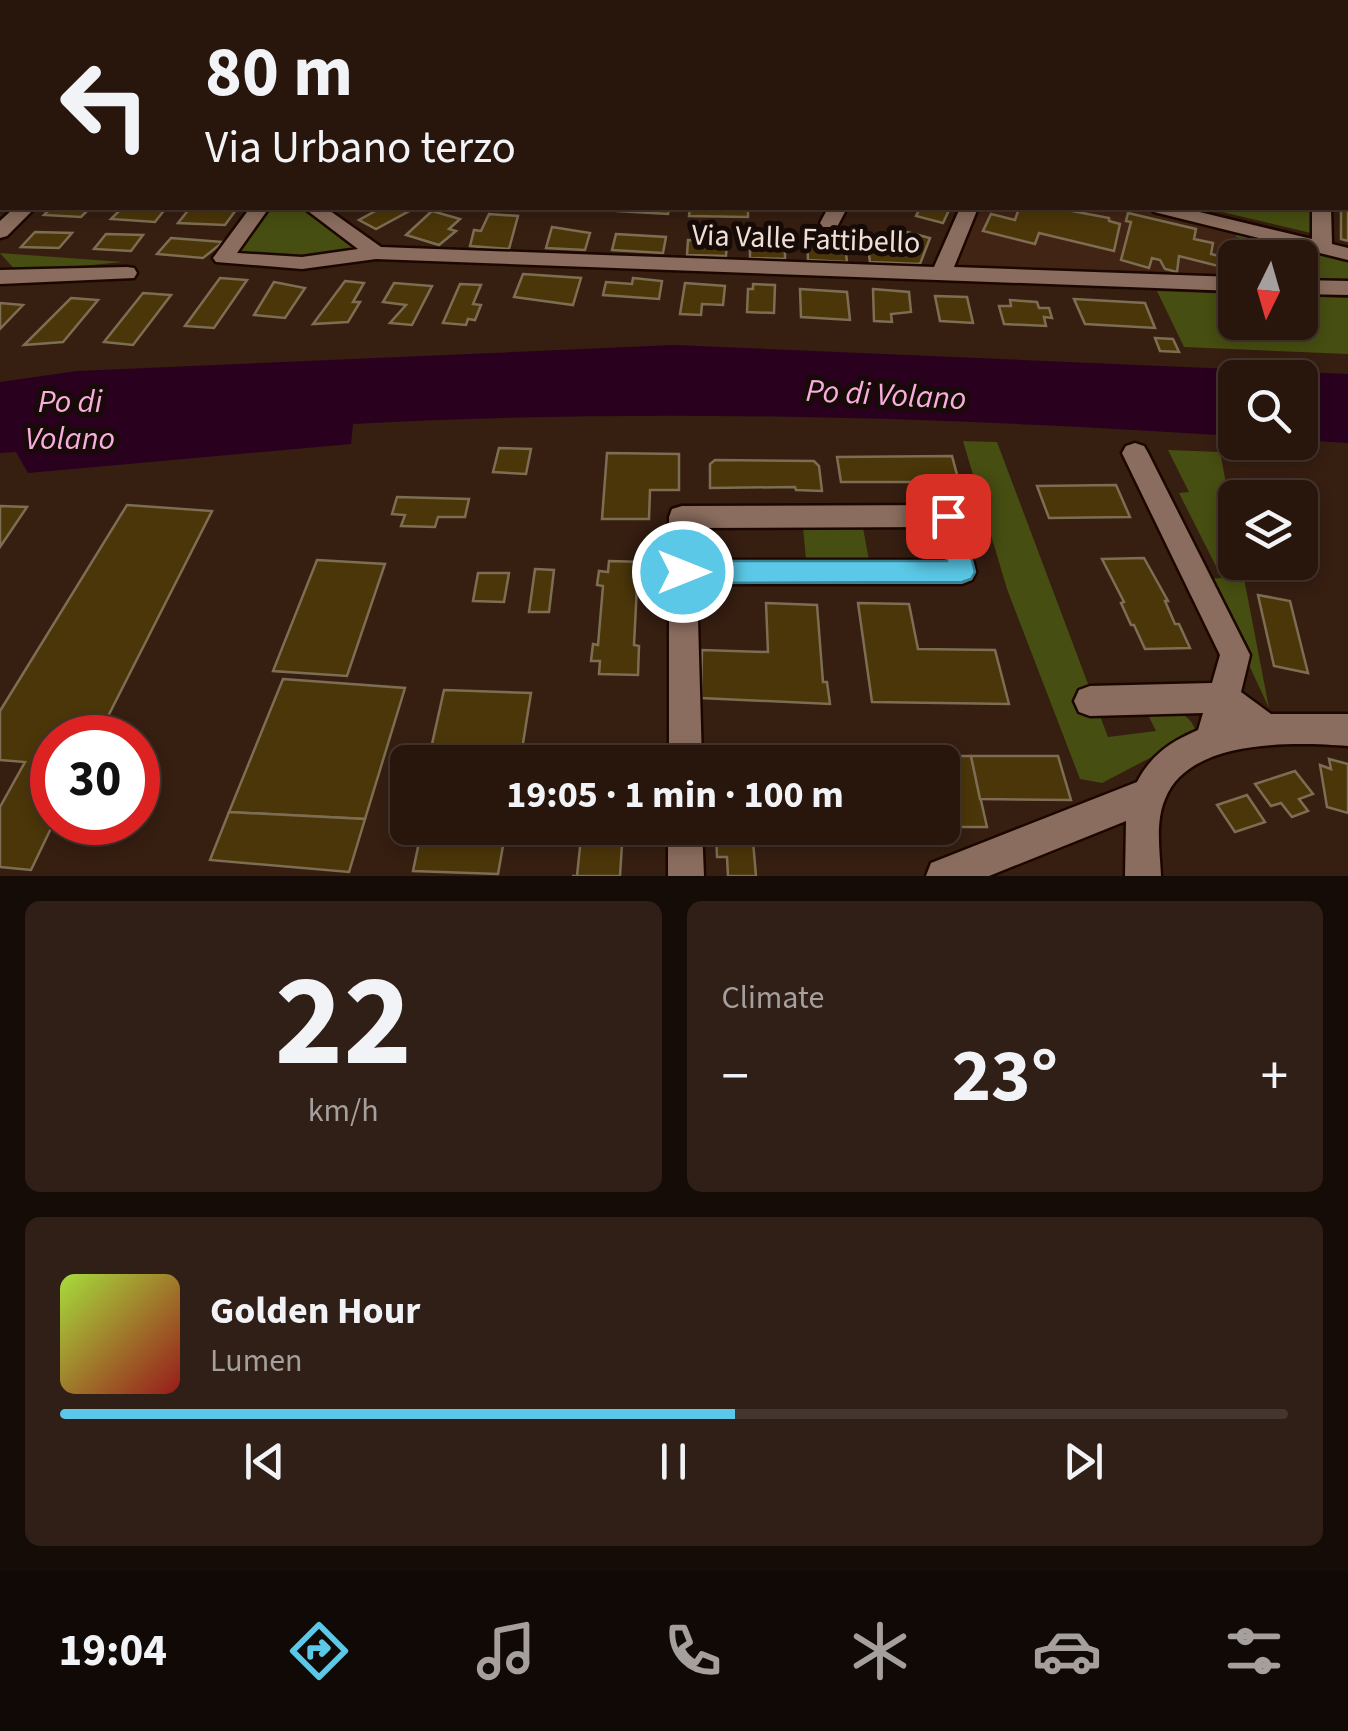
<!DOCTYPE html>
<html lang="en">
<head>
<meta charset="utf-8">
<style>
	:root { --surface:#28160d; --page:#301f16; --text:#f1f3f6; --muted:#a59f9d; --line:#44352e; --accent:#5ac8e6 }
	body { margin:0; font-family:"Source Sans 3",sans-serif; background:var(--page); color:var(--text); height:100vh; display:flex; flex-direction:column; font-size:38px; white-space:nowrap }
	* { box-sizing:border-box; margin:0 }
	p { font-size:32px; color:var(--muted) }
	.icon { flex:none; width:55px; height:55px; fill:none; stroke:currentColor; stroke-width:2; stroke-linecap:round; stroke-linejoin:round }
	.map { position:relative; height:876px; overflow:hidden }
	.sheet { display:flex; flex-direction:column; gap:25px; padding:25px; background:#160c07; flex:1 }
	.sheet>* { flex:none }
	.guide { position:absolute; left:0px; top:0px; width:1350px; height:210px; box-shadow:0 5px 15px #0003,0 0 0 2px var(--line); background:#28160d; color:var(--text); overflow:hidden }
	.needle { width:65px; rotate:185deg }
	.buttons { position:absolute; left:1218px; top:240px; display:grid; gap:20px }
	.buttons a { display:grid; place-items:center; width:100px; height:100px; border-radius:15px; background:var(--surface); box-shadow:0 5px 15px #0003,0 0 0 2px var(--line); font-size:50px }
	.speed { position:absolute; left:30px; top:715px; display:flex; gap:20px; font-size:50px; font-weight:700; text-align:center }
	.speed>* { display:grid; place-content:center; width:130px; height:130px; border-radius:50%; background:var(--surface); box-shadow:0 5px 15px #0003,0 0 0 2px var(--line); line-height:1 }
	.speed .limit { border:15px solid #d22; background:#fff; color:#111 }
	.pin { position:absolute; display:grid; place-items:center; width:85px; height:85px; color:#fff; margin:-42px; border-radius:20px; box-shadow:0 5px 15px #0006 }
	.me { position:absolute; width:110px; margin:-55px; rotate:90deg; stroke-linejoin:round; filter:drop-shadow(0 0 8px #0008) }
	.turn { display:flex; align-items:center; gap:35px; height:210px; padding:0 40px; font-size:45px }
	.turn .icon { width:130px; height:130px; stroke-width:2.5 }
	.turn b { display:block; font-size:70px; line-height:85px }
	.big { font-size:75px; font-weight:700; line-height:1.1 }
	.sheet .tile { flex:1; display:flex; flex-direction:column; justify-content:center; gap:15px; min-width:0; padding:0 35px; border-radius:15px; background:var(--page) }
	.sheet .dial { align-items:center; gap:0 }
	.dial b { font-size:130px; line-height:1 }
	.song { display:flex; align-items:center; gap:30px }
	.cover { width:120px; height:120px; border-radius:15px; background:linear-gradient(135deg,hsl(80 70% 55%),hsl(0 70% 35%)) }
	.played { height:10px; border-radius:5px; background:linear-gradient(90deg,var(--accent) 55%,var(--line) 55%) }
	.keys { display:flex; justify-content:space-around; direction:ltr }
	.heat { display:flex; justify-content:space-between; align-items:center; font-size:55px; direction:ltr }
	.sheet .tiles { flex:1; display:grid; gap:25px; grid-template-columns:1fr 1fr }
	.tile:last-child { grid-column:span 2 }
	.trip { position:absolute; left:390px; top:745px; width:570px; height:100px; border-radius:15px; background:var(--surface); box-shadow:0 5px 15px #0003,0 0 0 2px var(--line); font-weight:700; line-height:100px; text-align:center }
	.tabs { display:flex; height:160px; justify-content:space-around; align-items:center; background:#100905; color:var(--muted) }
	.tabs .icon { width:70px; height:70px }
	.tabs .active { color:var(--accent) }
	.tabs b { font-size:45px; color:var(--text) }
	.map>svg:first-child { display:block }
	.built { fill:#422414 }
	.green { fill:#474e11 }
	.water { fill:#29001e }
	.building { fill:#4b3609; stroke:#7d6e53; stroke-width:2.5 }
	.lines { fill:none; stroke-linecap:round; stroke-linejoin:round }
	.minor-casing { stroke:#1c0700; stroke-width:5 }
	.major-casing { stroke:#1c0700; stroke-width:5 }
	.minor { fill:#8a6d5e; fill-rule:evenodd }
	.major { fill:#be8482; fill-rule:evenodd }
	.route { fill:#5ac8e6; stroke:#3a8296; stroke-width:2.5 }
	.labels { text-anchor:middle; dominant-baseline:central; stroke-width:10; stroke-linejoin:round; paint-order:stroke }
	.street-label { font-size:30px; fill:#efdfd6; stroke:#160b06 }
	.water-label { font-size:32px; font-style:italic; fill:#faacdf; stroke:#160b06 }
</style>
</head>
<body>
<div class="map">
<svg width="1348" height="876" viewBox="0 0 1348 876">
	<rect width="100%" height="100%" fill="#361e11"/>
	<path class="built" d="M 979,208 L 1141,208 L 1236,231 L 1236,237 L 1273,246 L 1294,257 L 1235,258 L 1235,281 L 951,271 Z"/>
	<g class="green">
		<path d="M 269,208 L 302,208 L 357,250 L 303,257 L 237,252 Z"/>
		<path d="M 1228,208 L 1316,208 L 1315,234 L 1222,212 Z"/>
		<path d="M 1236,228 L 1348,256 L 1348,285 L 1300,284 L 1300,258 L 1236,237 Z"/>
		<path d="M 0,253 L 123,262 L 17,272 Z"/>
		<path d="M 1157,291 L 1235,294 L 1235,322 L 1300,322 L 1300,296 L 1348,298 L 1348,354 L 1184,347 Z"/>
		<path d="M 963,441 L 997,442 L 1108,737 L 1156,731 L 1147,713 C 1166,712 1186,707 1195,729 L 1192,736 L 1102,783 L 1080,779 L 1007,589 Z"/>
		<path d="M 1168,450 L 1220,452 L 1235,531 L 1235,562 L 1241,563 L 1269,708 L 1209,579 L 1222,578 L 1179,493 L 1189,492 Z"/>
		<path d="M 803,527 L 863,528 L 869,560 L 806,560 Z"/>
	</g>
	<path class="water" d="M 674,345 L 1348,374 L 1348,443 L 1300,440 L 1300,378 L 1235,378 L 1235,436 C 941,417 648,408 353,424 L 351,444 L 28,473 L 16,452 L 0,453 L 0,382 L 77,371 Z"/>
	<g class="building">
		<path d="M 1348,205 L 1348,241 L 1341,239 L 1341,208 Z"/>
		<path d="M 51,208 L 90,208 L 81,217 L 44,215 Z"/>
		<path d="M 122,208 L 166,208 L 155,222 L 111,219 Z"/>
		<path d="M 190,208 L 224,208 L 236,210 L 225,225 L 178,223 Z"/>
		<path d="M 381,208 L 410,208 L 413,209 L 376,229 L 359,220 Z"/>
		<path d="M 619,208 L 669,208 L 668,214 L 618,211 Z"/>
		<path d="M 690,208 L 753,208 L 754,209 L 748,209 L 748,217 L 689,216 Z"/>
		<path d="M 920,208 L 950,208 L 943,223 L 916,216 Z"/>
		<path d="M 1019,208 L 1056,208 L 1109,218 L 1109,221 L 1120,224 L 1114,251 L 1039,233 L 1035,244 L 983,231 L 991,214 L 1015,220 Z"/>
		<path d="M 432,211 L 460,219 L 449,229 L 456,231 L 439,245 L 406,235 Z"/>
		<path d="M 1128,213 L 1196,229 L 1194,239 L 1213,243 L 1211,254 L 1228,258 L 1226,268 L 1179,256 L 1177,272 L 1165,269 L 1160,260 L 1152,258 L 1149,268 L 1121,260 L 1131,222 L 1126,221 Z"/>
		<path d="M 489,214 L 518,216 L 509,249 L 470,246 L 474,230 L 481,231 Z"/>
		<path d="M 552,227 L 590,233 L 585,250 L 546,248 Z"/>
		<path d="M 759,230 L 785,231 L 785,259 L 750,258 L 750,235 L 759,235 Z"/>
		<path d="M 35,232 L 72,233 L 59,248 L 21,247 Z"/>
		<path d="M 907,232 L 930,238 L 920,264 L 870,262 L 867,240 L 890,241 L 892,250 L 899,251 Z"/>
		<path d="M 106,234 L 143,235 L 131,251 L 94,249 Z"/>
		<path d="M 616,234 L 666,237 L 663,253 L 612,250 Z"/>
		<path d="M 807,234 L 844,236 L 847,262 L 808,260 Z"/>
		<path d="M 171,238 L 223,242 L 203,258 L 157,254 Z"/>
		<path d="M 688,240 L 727,242 L 726,256 L 687,255 Z"/>
		<path d="M 523,274 L 581,278 L 573,305 L 514,297 Z"/>
		<path d="M 220,278 L 247,280 L 214,328 L 185,326 Z"/>
		<path d="M 633,278 L 662,281 L 659,299 L 603,295 L 606,282 L 632,284 Z"/>
		<path d="M 345,281 L 364,283 L 353,302 L 360,302 L 348,322 L 313,324 Z"/>
		<path d="M 274,282 L 305,288 L 285,318 L 254,315 Z"/>
		<path d="M 394,283 L 432,286 L 412,325 L 390,323 L 406,305 L 383,302 Z"/>
		<path d="M 685,283 L 725,286 L 723,305 L 702,304 L 701,315 L 680,314 Z"/>
		<path d="M 460,284 L 481,285 L 473,304 L 481,305 L 475,320 L 468,319 L 466,325 L 443,323 Z"/>
		<path d="M 753,284 L 775,285 L 774,313 L 747,312 L 748,289 L 753,289 Z"/>
		<path d="M 800,289 L 847,292 L 850,320 L 801,317 Z"/>
		<path d="M 873,289 L 909,292 L 911,312 L 891,314 L 892,322 L 874,321 Z"/>
		<path d="M 143,293 L 171,295 L 133,345 L 104,342 Z"/>
		<path d="M 935,296 L 967,297 L 973,323 L 940,321 Z"/>
		<path d="M 71,298 L 98,300 L 63,342 L 24,345 Z"/>
		<path d="M 1074,299 L 1145,303 L 1155,328 L 1085,324 Z"/>
		<path d="M 1010,300 L 1037,302 L 1039,308 L 1049,308 L 1052,318 L 1044,317 L 1046,326 L 1004,324 L 999,306 L 1011,306 Z"/>
		<path d="M 0,303 L 23,305 L 0,329 Z"/>
		<path d="M 1155,338 L 1173,339 L 1179,352 L 1160,351 Z"/>
		<path d="M 499,448 L 531,449 L 526,474 L 493,472 Z"/>
		<path d="M 607,453 L 679,454 L 679,490 L 650,490 L 649,519 L 602,519 Z"/>
		<path d="M 952,456 L 959,482 L 841,482 L 837,457 Z"/>
		<path d="M 715,460 L 814,461 L 819,466 L 822,491 L 796,490 L 795,487 L 710,488 L 710,464 Z"/>
		<path d="M 1253,481 L 1297,484 L 1308,504 L 1300,504 L 1300,498 L 1261,498 Z"/>
		<path d="M 1116,485 L 1130,517 L 1049,518 L 1037,486 Z"/>
		<path d="M 397,497 L 469,499 L 465,517 L 438,517 L 435,527 L 401,526 L 405,515 L 392,514 Z"/>
		<path d="M 127,505 L 212,511 L 97,738 L 52,738 L 54,822 L 31,870 L 0,867 L 0,807 L 25,762 L 0,760 L 0,711 Z"/>
		<path d="M 0,506 L 27,507 L 0,547 Z"/>
		<path d="M 1144,558 L 1168,601 L 1165,601 L 1175,624 L 1179,624 L 1190,648 L 1145,649 L 1134,625 L 1131,625 L 1121,603 L 1124,602 L 1102,559 Z"/>
		<path d="M 317,560 L 385,564 L 347,676 L 273,671 Z"/>
		<path d="M 609,561 L 644,562 L 642,586 L 637,586 L 634,645 L 639,646 L 638,675 L 599,674 L 600,661 L 591,661 L 593,644 L 598,645 L 603,586 L 597,585 L 599,571 L 608,572 Z"/>
		<path d="M 535,569 L 554,570 L 549,612 L 529,612 Z"/>
		<path d="M 478,573 L 509,573 L 504,602 L 473,601 Z"/>
		<path d="M 1258,595 L 1290,601 L 1308,673 L 1274,666 Z"/>
		<path d="M 766,603 L 817,605 L 823,682 L 827,682 L 830,704 L 701,698 L 702,650 L 768,652 Z"/>
		<path d="M 858,603 L 909,604 L 918,649 L 995,650 L 1009,704 L 872,702 Z"/>
		<path d="M 283,679 L 405,688 L 365,819 L 229,812 Z"/>
		<path d="M 444,690 L 531,693 L 520,762 L 428,762 Z"/>
		<path d="M 828,756 L 868,756 L 869,762 L 829,762 Z"/>
		<path d="M 828,756 L 829,762 L 742,762 L 742,757 Z"/>
		<path d="M 868,756 L 971,756 L 987,827 L 942,827 L 942,762 L 869,762 Z"/>
		<path d="M 971,756 L 1058,756 L 1071,800 L 980,799 Z"/>
		<path d="M 1329,759 L 1348,764 L 1348,813 L 1327,807 L 1320,765 L 1331,769 Z"/>
		<path d="M 1295,771 L 1313,794 L 1299,799 L 1308,811 L 1292,817 L 1281,803 L 1271,806 L 1255,784 Z"/>
		<path d="M 1247,795 L 1265,822 L 1235,832 L 1217,805 Z"/>
		<path d="M 229,812 L 365,819 L 349,872 L 210,860 Z"/>
		<path d="M 422,828 L 506,829 L 498,874 L 413,871 Z"/>
		<path d="M 582,828 L 623,828 L 620,876 L 572,876 L 577,876 Z"/>
		<path d="M 752,830 L 756,876 L 728,876 L 727,857 L 717,857 L 716,831 Z"/>
	</g>
	<g class="lines">
		<defs>
			<g id="minor">
				<path d="M 457,0 L 478,0 L 479,2 L 459,2 Z"/>
				<path d="M 1335,0 L 1348,0 L 1348,3 L 1335,2 Z"/>
				<rect x="0" y="21" width="2" height="8"/>
				<rect x="0" y="165" width="2" height="10"/>
				<path d="M 14,208 L 35,208 L 7,236 L 0,238 L 0,221 Z"/>
				<path d="M 250,208 L 269,208 L 237,253 L 302,257 L 358,249 L 304,208 L 326,208 L 381,247 L 934,267 L 960,208 L 978,208 L 954,267 L 1235,277 L 1235,291 L 376,259 L 302,269 L 216,262 L 213,258 Z"/>
				<path d="M 828,208 L 847,208 L 837,227 L 823,227 L 820,223 Z"/>
				<path d="M 1151,208 L 1183,208 L 1312,239 L 1312,208 L 1331,208 L 1332,244 L 1348,248 L 1348,260 L 1154,212 Z"/>
				<path d="M 127,267 L 134,268 L 137,273 L 134,278 L 0,284 L 0,270 Z"/>
				<path d="M 1300,280 L 1348,281 L 1348,295 L 1300,294 Z"/>
				<path d="M 1135,443 L 1144,446 L 1148,453 L 1250,655 L 1241,692 L 1271,714 L 1348,714 L 1348,746 C 1294,742 1189,738 1165,799 C 1155,822 1160,852 1161,876 L 1125,876 L 1126,821 L 989,876 L 926,876 L 931,863 L 1137,782 C 1151,755 1170,742 1198,730 L 1203,713 L 1090,716 L 1079,712 L 1074,701 L 1079,690 L 1090,686 L 1212,683 L 1220,655 L 1122,453 L 1126,446 Z"/>
				<path d="M 948,505 L 958,508 L 961,516 L 976,572 L 972,580 L 962,584 L 697,584 L 702,762 L 669,762 L 669,517 L 672,509 L 682,506 ZM 937,527 L 945,560 L 697,560 L 696,528 Z"/>
				<path d="M 668,828 L 702,828 L 704,876 L 668,876 Z"/>
			</g>
			<path id="major" d="M 507,0 L 532,0 L 533,2 L 509,2 Z"/>
		</defs>
		<use href="#minor" class="minor-casing"/>
		<use href="#major" class="major-casing"/>
		<use href="#minor" class="minor"/>
		<use href="#major" class="major"/>
	</g>
	<path class="route" d="M 948,506 L 957,509 L 960,516 L 975,572 L 971,579 L 962,582 L 683,583 L 674,580 L 670,572 L 674,565 L 683,561 L 947,561 L 936,516 L 939,509 Z"/>
	<g class="labels">
		<g class="street-label">
			<text transform="translate(806 239) rotate(2)">Via Valle Fattibello</text>
		</g>
		<g class="water-label">
			<text transform="translate(886 395) rotate(3)">Po di Volano</text>
			<text x="70" y="402">Po di<tspan x="70" dy="37">Volano</tspan></text>
		</g>
	</g>
</svg>
<div class="buttons">
<a><svg class="needle" viewBox="-14 -14 28 28"><path d="M0-13l5 13h-10z" fill="#e53935"/><path d="M0 13l5-13h-10z" fill="#a59f9d"/></svg></a>
<a><svg class="icon" aria-label="search" viewBox="0 0 24 24"><circle cx="10" cy="10" r="6"/><path d="M15 15l6 6"/></svg></a>
<a><svg class="icon" aria-label="layers" viewBox="0 0 24 24"><path d="M12 4l9 5-9 5-9-5zM3 14l9 5 9-5"/></svg></a>
</div>
<div class="speed"><div class="limit">30</div></div>
<div class="pin" style="left:948px;top:516px;background:#d93025"><svg class="icon" aria-label="arrive" viewBox="0 0 24 24"><path d="M6 21V4h12l-3 4 3 4H6"/></svg></div>
<svg class="me" style="left:683px;top:572px" viewBox="-20 -20 40 40"><circle r="17" fill="#5ac8e6" stroke="#fff" stroke-width="3"/><path d="M0-11L8 9 0 5-8 9z" fill="#fff"/></svg>
<div class="trip">19:05 · 1 min · 100 m</div>
<div class="guide">
<div class="turn"><svg class="icon" aria-label="left" viewBox="0 0 24 24"><path d="M17 20v-9H6M10 6l-5 5 5 5"/></svg><div><b>80 m</b>Via Urbano terzo</div></div>
</div>
</div>
<section class="sheet">
<div class="tiles">
<div class="tile dial"><b>22</b><p>km/h</p></div>
<div class="tile"><p>Climate</p>
<div class="heat"><a>−</a><b class="big">23°</b><a>+</a></div>
</div>
<div class="tile">
<div class="song"><i class="cover"></i><div><b>Golden Hour</b><p>Lumen</p></div></div>
<div class="played"></div>
<div class="keys"><svg class="icon" aria-label="previous" viewBox="0 0 24 24"><path d="M18 5L8 12l10 7zM5 5v14"/></svg><svg class="icon" aria-label="pause" viewBox="0 0 24 24"><path d="M8 5v14M16 5v14"/></svg><svg class="icon" aria-label="next" viewBox="0 0 24 24"><path d="M6 5l10 7-10 7zM19 5v14"/></svg></div>
</div>
</div>
</section>
<nav class="tabs">
<b>19:04</b>
<svg class="icon active" aria-label="directions" viewBox="0 0 24 24"><path d="M12 3l9 9-9 9-9-9zM9 14v-3h6M13 9l2 2-2 2"/></svg>
<svg class="icon" aria-label="music" viewBox="0 0 24 24"><path d="M9 18V5l10-2v13"/><circle cx="6" cy="18" r="3"/><circle cx="16" cy="16" r="3"/></svg>
<svg class="icon" aria-label="phone" viewBox="0 0 24 24"><path d="M5 4h4l2 5-3 2q2 4 5 5l2-3 5 2v4C11 20 4 13 5 4z"/></svg>
<svg class="icon" aria-label="climate" viewBox="0 0 24 24"><path d="M12 3v18M4 7l16 10M4 17L20 7"/></svg>
<svg class="icon" aria-label="car" viewBox="0 0 24 24"><path d="M5 17H2v-5l4-1 3-4h7l3 4 3 1v5h-3M9 17h6M6 11h13"/><circle cx="7" cy="17" r="2"/><circle cx="17" cy="17" r="2"/></svg>
<svg class="icon" aria-label="filters" viewBox="0 0 24 24"><path d="M4 7h16M4 17h16"/><circle cx="9" cy="7" r="2"/><circle cx="15" cy="17" r="2"/></svg>
</nav>
</body>
</html>
